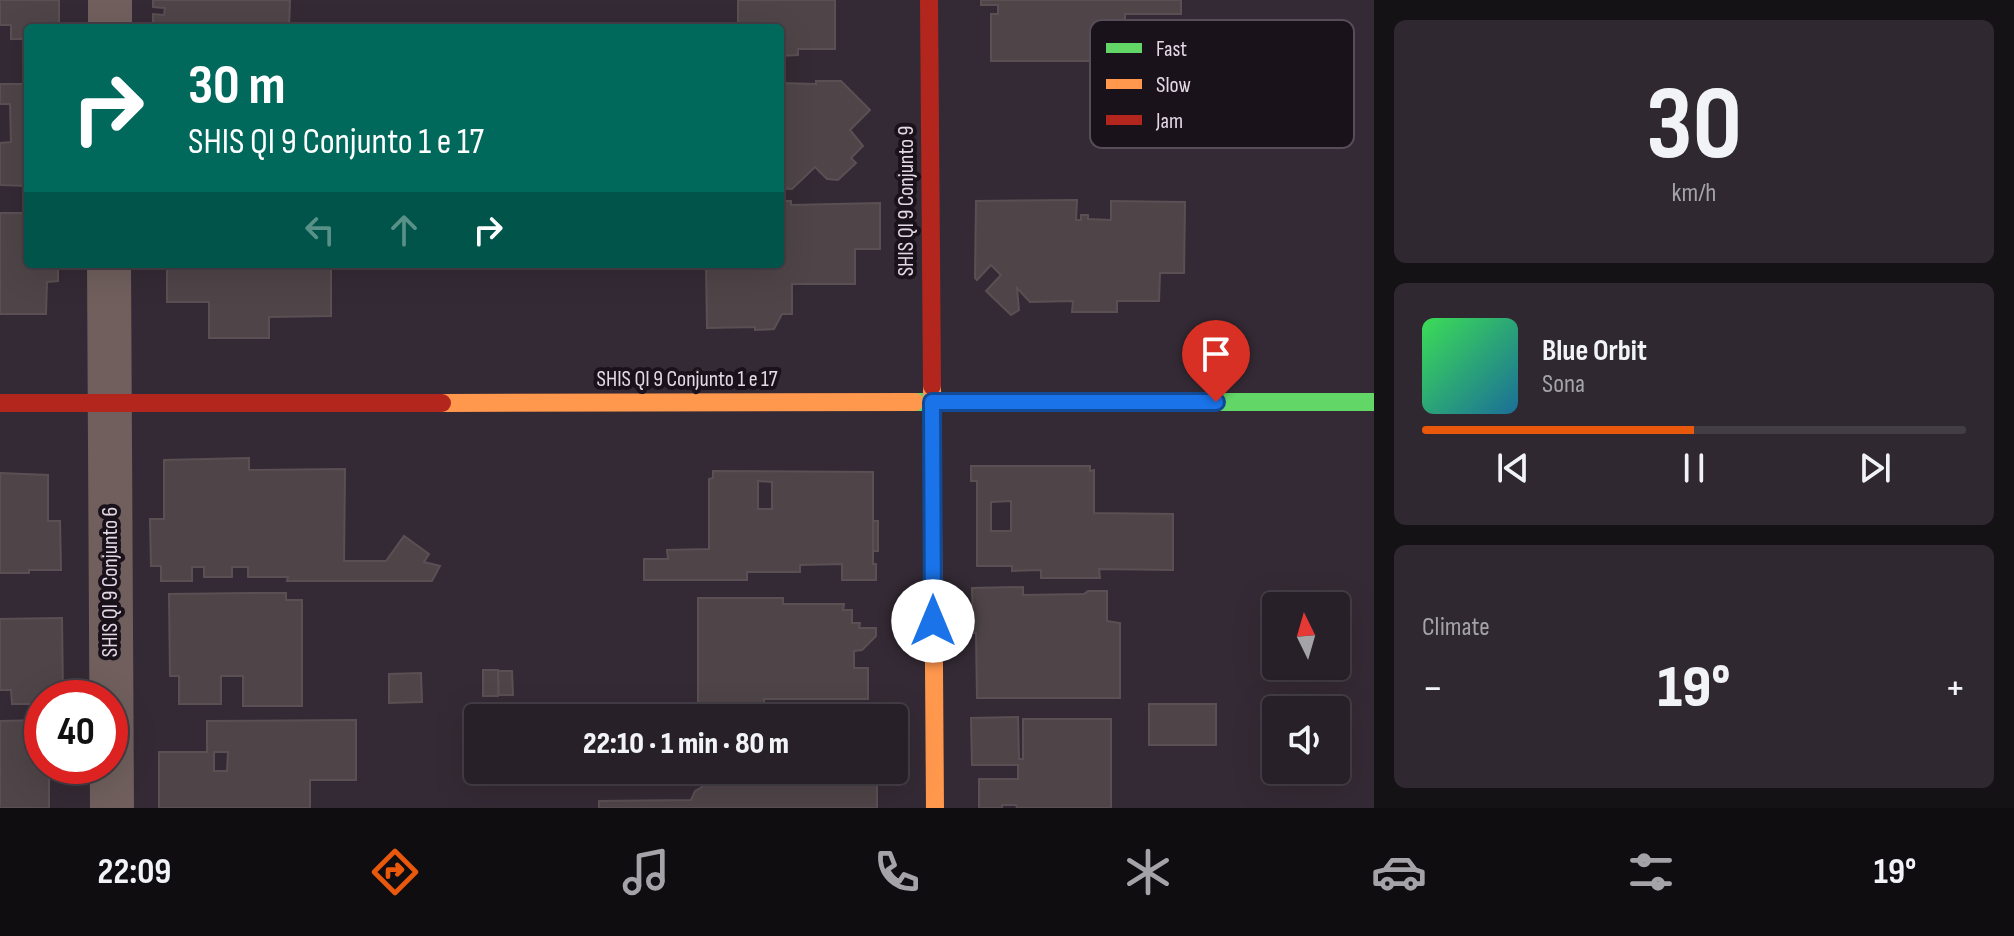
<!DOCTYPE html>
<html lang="en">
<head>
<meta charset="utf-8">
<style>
	:root { --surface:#272028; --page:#2f2830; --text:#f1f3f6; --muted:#a4a3a8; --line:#433e45; --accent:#ea580c }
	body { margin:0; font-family:"Sofia Sans Condensed",sans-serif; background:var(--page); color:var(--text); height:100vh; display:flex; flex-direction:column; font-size:30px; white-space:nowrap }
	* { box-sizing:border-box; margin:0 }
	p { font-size:26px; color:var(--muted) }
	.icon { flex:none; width:44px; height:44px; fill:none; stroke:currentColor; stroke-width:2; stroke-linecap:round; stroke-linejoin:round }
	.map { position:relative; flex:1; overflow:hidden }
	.panel { display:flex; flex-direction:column; gap:20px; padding:20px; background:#151216; width:640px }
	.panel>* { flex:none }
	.guide { position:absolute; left:24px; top:24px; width:760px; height:244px; border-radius:8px; box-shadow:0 8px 32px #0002,0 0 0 2px var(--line); background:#00695c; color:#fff; overflow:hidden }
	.needle { width:52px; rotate:355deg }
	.buttons { position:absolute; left:1262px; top:592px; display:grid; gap:16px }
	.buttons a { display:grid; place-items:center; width:88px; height:88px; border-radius:8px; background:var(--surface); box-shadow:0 8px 32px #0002,0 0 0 2px var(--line); font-size:40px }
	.speed { position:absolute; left:24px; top:680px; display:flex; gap:16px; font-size:40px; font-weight:700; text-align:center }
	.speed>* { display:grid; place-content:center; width:104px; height:104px; border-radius:50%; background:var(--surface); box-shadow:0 8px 32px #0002,0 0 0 2px var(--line); line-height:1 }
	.speed .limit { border:12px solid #d22; background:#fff; color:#111 }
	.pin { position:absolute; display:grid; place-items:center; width:68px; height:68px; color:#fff; margin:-82px -34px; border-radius:50% 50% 50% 0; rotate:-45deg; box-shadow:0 0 8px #0007 }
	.pin .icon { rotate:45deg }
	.me { position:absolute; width:88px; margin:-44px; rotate:0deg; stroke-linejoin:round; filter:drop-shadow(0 0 6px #0008) }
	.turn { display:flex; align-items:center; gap:28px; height:168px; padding:0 32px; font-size:36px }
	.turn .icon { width:104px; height:104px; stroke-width:2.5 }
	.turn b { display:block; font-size:56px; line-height:68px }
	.lanes { display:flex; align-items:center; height:76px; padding:0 32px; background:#0003; justify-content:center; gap:40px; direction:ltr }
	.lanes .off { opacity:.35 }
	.big { font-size:60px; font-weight:800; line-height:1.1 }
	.panel .card { flex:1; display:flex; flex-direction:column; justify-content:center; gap:12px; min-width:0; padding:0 28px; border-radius:12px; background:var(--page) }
	.panel .dial { align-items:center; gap:0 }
	.dial b { font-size:104px; line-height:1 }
	.song { display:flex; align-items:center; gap:24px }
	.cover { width:96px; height:96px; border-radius:12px; background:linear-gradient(135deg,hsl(130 70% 55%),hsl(200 70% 35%)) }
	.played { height:8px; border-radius:4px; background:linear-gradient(90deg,var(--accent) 50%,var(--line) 50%) }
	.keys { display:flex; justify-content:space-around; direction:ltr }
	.heat { display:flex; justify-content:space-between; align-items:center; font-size:44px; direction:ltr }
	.trip { position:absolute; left:464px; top:704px; width:444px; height:80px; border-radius:8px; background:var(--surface); box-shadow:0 8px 32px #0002,0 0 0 2px var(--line); font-weight:800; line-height:80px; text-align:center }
	.menu { display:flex; height:128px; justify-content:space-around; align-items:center; background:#100d10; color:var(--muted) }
	.menu .icon { width:56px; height:56px }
	.menu .active { color:var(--accent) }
	.menu b { font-size:36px; color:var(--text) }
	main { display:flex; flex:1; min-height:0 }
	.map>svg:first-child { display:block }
	.building { fill:#4f4548; stroke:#5a5053; stroke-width:2; fill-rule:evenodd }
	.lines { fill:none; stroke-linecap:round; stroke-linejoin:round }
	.street { stroke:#705f5d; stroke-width:44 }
	.fast { stroke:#63d668; stroke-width:18 }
	.slow { stroke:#ff974d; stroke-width:18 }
	.jam { stroke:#b3261e; stroke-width:18 }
	.route-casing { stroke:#114b97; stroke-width:20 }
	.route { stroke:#1a73e8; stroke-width:14 }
	.labels { text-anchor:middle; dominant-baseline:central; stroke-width:8; stroke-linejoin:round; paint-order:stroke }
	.street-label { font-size:22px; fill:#e4d8e6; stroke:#1a121b }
	.key { fill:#1a121b; stroke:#574d58; stroke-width:2 }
	.key-label { font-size:22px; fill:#e4d8e6 }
</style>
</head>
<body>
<main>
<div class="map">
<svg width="1374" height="808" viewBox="0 0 1374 808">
	<rect width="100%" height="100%" fill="#342a35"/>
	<g class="building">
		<path d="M 0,0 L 59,0 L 59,28 L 28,28 L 28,39 L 11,39 L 11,25 L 0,25 Z"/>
		<path d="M 153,0 L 290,0 L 289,28 L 153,28 L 153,14 L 164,15 L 165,8 L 153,7 Z"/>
		<path d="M 738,0 L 835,0 L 835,49 L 798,49 L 798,55 L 780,56 L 780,28 L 738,28 Z"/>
		<path d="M 981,0 L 1181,0 L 1181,14 L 1125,14 L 1125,61 L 991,61 L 991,14 L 998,14 L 998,5 L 981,5 Z"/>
		<path d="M 816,81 L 841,81 L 870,110 L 850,130 L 863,146 L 851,158 L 856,163 L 838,180 L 827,179 L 815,167 L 792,189 L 780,188 L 780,83 L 816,84 Z"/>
		<path d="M 0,84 L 28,84 L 28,186 L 0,185 L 0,143 L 11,142 L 10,104 L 0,104 Z"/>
		<path d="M 1077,200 L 1076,220 L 1081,220 L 1081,215 L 1088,215 L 1088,219 L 1111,220 L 1111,201 L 1185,202 L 1184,273 L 1160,273 L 1159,301 L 1117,301 L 1117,312 L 1072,312 L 1073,301 L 1030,302 L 1017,288 L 1019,310 L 1011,315 L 986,291 L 1001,275 L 991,265 L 977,280 L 975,278 L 976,201 Z"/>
		<path d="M 780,201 L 791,201 L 791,205 L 880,203 L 880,249 L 855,249 L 855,284 L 792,284 L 792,314 L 782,314 L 774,329 L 755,330 L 755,327 L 707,328 L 706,264 L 780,264 Z"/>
		<path d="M 0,213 L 28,213 L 28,264 L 58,264 L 58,281 L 47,282 L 46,314 L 0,314 Z"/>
		<path d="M 175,264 L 331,264 L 331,316 L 269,317 L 269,338 L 209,338 L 209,302 L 167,302 L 167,265 Z"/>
		<path d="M 249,458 L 249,470 L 345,469 L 344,561 L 386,561 L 404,536 L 429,554 L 424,562 L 440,566 L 432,581 L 287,581 L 288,577 L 248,577 L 248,567 L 232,567 L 232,577 L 204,577 L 204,567 L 192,567 L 192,581 L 161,581 L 161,566 L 151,566 L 150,519 L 164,519 L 164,460 Z"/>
		<path d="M 971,466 L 1090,466 L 1090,471 L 1094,470 L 1094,513 L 1173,514 L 1173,570 L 1099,569 L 1100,578 L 1041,578 L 1041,570 L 1012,571 L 1012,566 L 977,566 L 977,481 L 971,481 ZM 1011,501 L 1011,531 L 991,531 L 991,502 Z"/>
		<path d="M 713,471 L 873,472 L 873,564 L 876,564 L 876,580 L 842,580 L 842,564 L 800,565 L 800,572 L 747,572 L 747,580 L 644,580 L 644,559 L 668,559 L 667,550 L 709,549 L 709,479 L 713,478 ZM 758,481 L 772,482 L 772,509 L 758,509 Z"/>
		<path d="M 0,473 L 48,475 L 48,521 L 60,521 L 61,570 L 29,570 L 29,573 L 0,573 Z"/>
		<rect x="873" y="521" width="5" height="30"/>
		<path d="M 1023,587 L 1023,595 L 1084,594 L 1088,591 L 1107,591 L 1107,621 L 1120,623 L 1120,698 L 977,698 L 976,633 L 973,633 L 972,588 Z"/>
		<path d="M 250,593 L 286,593 L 286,600 L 302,600 L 302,706 L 243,706 L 243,676 L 221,676 L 221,704 L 179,704 L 179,676 L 170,676 L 169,594 Z"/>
		<path d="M 698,598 L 783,598 L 783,604 L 844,604 L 843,610 L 852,610 L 852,623 L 860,623 L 859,628 L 876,628 L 876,636 L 862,650 L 854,651 L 854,668 L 868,668 L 868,699 L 764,699 L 764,703 L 698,703 Z"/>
		<path d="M 62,618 L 63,698 L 42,698 L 42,704 L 12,704 L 11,690 L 0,690 L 0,619 Z"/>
		<rect x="483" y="670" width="15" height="26"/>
		<path d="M 498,671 L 512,671 L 513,695 L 499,695 Z"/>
		<path d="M 421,673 L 422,702 L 389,703 L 389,674 Z"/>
		<rect x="1149" y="704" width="67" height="41"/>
		<rect x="654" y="705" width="20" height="13"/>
		<path d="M 497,706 L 516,706 L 517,718 L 497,718 Z"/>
		<path d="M 519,710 L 529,710 L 529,718 L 520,718 Z"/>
		<path d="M 1018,717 L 1019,759 L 1023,759 L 1023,719 L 1111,719 L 1111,808 L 1017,808 L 1016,805 L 1002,805 L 1002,808 L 979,808 L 979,779 L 1018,779 L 1018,765 L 972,765 L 971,718 Z"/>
		<path d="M 42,720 L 42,766 L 49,766 L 49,808 L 0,808 L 0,721 Z"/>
		<path d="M 356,720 L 356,780 L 310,780 L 310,808 L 159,808 L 159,752 L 207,752 L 207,721 ZM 214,752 L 228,752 L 227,771 L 214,771 Z"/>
		<path d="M 701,770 L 877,770 L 877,808 L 599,808 L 599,801 L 691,800 L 695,791 L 702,787 ZM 818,771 L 830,771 L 830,778 L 818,777 Z"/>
	</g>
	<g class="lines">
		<g class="street">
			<path d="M 110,28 L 110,0"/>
			<path d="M 109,264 L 112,808"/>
		</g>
		<path class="fast" d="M 915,402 L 1374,402"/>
		<g class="slow">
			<path d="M 932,386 L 935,808"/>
			<path d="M 442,403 L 915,402"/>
		</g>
		<g class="jam">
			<path d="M 929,0 L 932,386"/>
			<path d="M 0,403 L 442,403"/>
		</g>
	</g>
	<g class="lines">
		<defs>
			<path id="route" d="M 933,621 L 932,402 L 1216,402"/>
		</defs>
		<use href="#route" class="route-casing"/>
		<use href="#route" class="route"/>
	</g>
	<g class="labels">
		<g class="street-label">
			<text transform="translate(906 201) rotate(-90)">SHIS QI 9 Conjunto 9</text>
			<text x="687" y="379">SHIS QI 9 Conjunto 1 e 17</text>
			<text transform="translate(110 582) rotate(-90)">SHIS QI 9 Conjunto 6</text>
		</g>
	</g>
	<rect x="1090" y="20" width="264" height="128" rx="12" class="key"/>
	<rect x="1106" y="43" width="36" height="10" fill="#63d668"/>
	<rect x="1106" y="79" width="36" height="10" fill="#ff974d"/>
	<rect x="1106" y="115" width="36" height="10" fill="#b3261e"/>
	<g class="key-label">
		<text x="1156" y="56">Fast</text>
		<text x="1156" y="92">Slow</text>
		<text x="1156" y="128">Jam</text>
	</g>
</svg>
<div class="buttons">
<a><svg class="needle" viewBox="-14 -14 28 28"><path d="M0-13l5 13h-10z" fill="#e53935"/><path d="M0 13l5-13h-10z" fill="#a4a3a8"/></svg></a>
<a><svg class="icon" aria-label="sound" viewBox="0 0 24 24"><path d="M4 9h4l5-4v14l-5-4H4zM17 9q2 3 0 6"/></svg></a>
</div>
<div class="speed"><div class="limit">40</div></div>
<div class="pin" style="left:1216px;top:402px;background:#d93025"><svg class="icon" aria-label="arrive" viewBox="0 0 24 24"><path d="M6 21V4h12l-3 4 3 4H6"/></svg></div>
<svg class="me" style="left:933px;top:621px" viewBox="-20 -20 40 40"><circle r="19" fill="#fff"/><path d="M0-13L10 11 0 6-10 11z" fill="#1a73e8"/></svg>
<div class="trip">22:10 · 1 min · 80 m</div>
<div class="guide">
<div class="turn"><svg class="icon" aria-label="right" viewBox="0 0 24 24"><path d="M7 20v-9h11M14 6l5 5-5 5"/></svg><div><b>30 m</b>SHIS QI 9 Conjunto 1 e 17</div></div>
<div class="lanes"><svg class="icon off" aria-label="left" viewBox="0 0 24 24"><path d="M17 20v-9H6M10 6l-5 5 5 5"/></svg><svg class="icon off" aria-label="ahead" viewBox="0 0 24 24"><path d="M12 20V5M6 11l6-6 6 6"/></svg><svg class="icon" aria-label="right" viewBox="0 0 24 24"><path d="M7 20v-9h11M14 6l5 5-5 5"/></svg></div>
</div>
</div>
<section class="panel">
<div class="card dial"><b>30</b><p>km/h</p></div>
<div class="card">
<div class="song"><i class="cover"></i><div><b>Blue Orbit</b><p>Sona</p></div></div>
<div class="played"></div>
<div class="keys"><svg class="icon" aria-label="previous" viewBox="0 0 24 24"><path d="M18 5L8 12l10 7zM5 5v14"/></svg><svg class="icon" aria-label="pause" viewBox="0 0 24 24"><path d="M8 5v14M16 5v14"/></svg><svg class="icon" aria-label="next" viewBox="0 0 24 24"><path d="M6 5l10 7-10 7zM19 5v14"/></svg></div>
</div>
<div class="card"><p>Climate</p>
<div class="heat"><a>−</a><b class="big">19°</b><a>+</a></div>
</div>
</section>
</main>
<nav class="menu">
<b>22:09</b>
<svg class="icon active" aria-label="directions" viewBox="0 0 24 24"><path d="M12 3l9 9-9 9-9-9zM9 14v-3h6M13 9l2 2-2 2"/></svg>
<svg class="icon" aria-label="music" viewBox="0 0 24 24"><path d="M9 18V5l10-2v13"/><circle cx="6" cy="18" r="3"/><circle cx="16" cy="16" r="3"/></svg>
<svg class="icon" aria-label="phone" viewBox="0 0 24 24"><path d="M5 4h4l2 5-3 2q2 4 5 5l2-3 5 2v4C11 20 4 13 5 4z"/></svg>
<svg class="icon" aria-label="climate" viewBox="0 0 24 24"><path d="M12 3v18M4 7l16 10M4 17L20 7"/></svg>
<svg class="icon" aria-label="car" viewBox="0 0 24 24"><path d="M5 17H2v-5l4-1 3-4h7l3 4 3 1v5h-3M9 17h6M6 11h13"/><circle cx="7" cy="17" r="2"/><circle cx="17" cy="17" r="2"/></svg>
<svg class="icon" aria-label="filters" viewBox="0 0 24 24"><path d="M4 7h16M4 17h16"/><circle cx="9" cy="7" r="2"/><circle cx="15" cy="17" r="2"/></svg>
<b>19°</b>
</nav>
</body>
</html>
